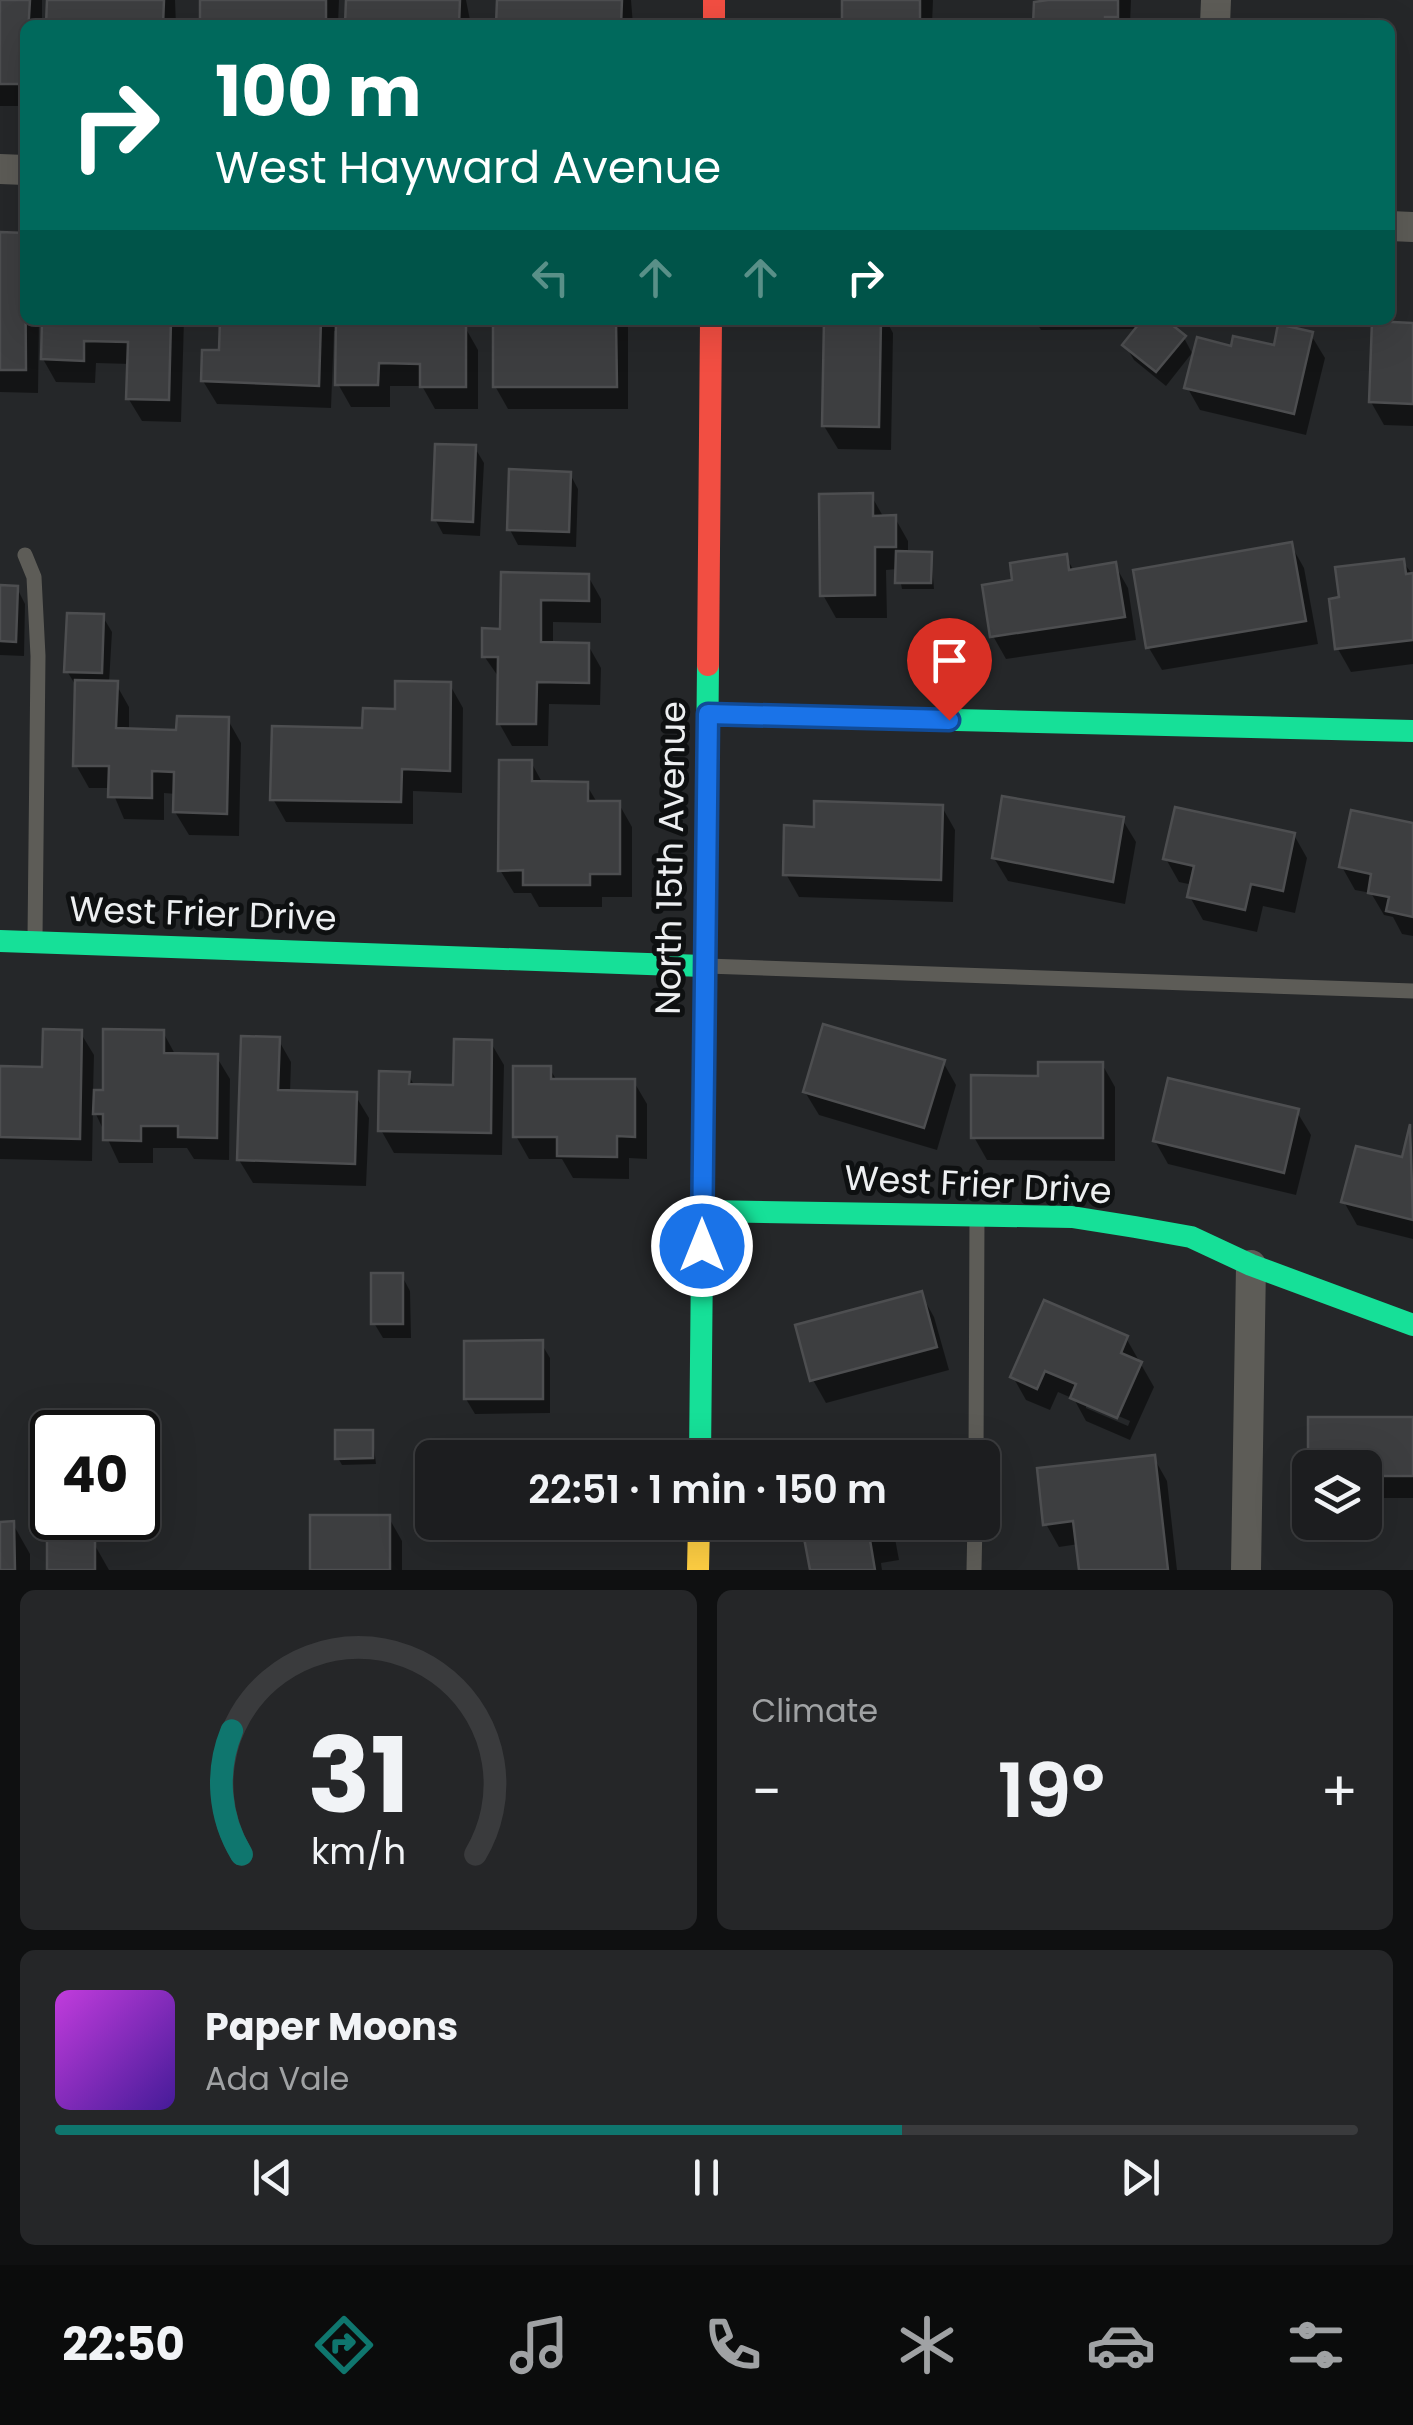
<!DOCTYPE html>
<html lang="en">
<head>
<meta charset="utf-8">
<style>
	:root { --surface:#1c1d1f; --page:#252628; --text:#f1f3f6; --muted:#a0a2a4; --line:#3a3b3d; --accent:#0f766e }
	body { margin:0; font-family:Poppins,sans-serif; background:var(--page); color:var(--text); height:100vh; display:flex; flex-direction:column; font-size:38px; white-space:nowrap }
	* { box-sizing:border-box; margin:0 }
	p { font-size:32px; color:var(--muted) }
	.icon { flex:none; width:55px; height:55px; fill:none; stroke:currentColor; stroke-width:2; stroke-linecap:round; stroke-linejoin:round }
	.map { position:relative; height:1570px; overflow:hidden }
	.sheet { display:flex; flex-direction:column; gap:20px; padding:20px; background:#0f1011; flex:1 }
	.sheet>* { flex:none }
	.banner { position:absolute; left:20px; top:20px; width:1375px; height:305px; border-radius:15px; box-shadow:0 10px 40px #0002,0 0 0 2px var(--line); background:#00695c; color:#fff; overflow:hidden }
	.tools { position:absolute; left:1292px; top:1450px; display:grid; gap:20px }
	.tools a { display:grid; place-items:center; width:90px; height:90px; border-radius:15px; background:var(--surface); box-shadow:0 10px 40px #0002,0 0 0 2px var(--line); font-size:50px }
	.speed { position:absolute; left:30px; top:1410px; display:flex; gap:20px; font-size:50px; font-weight:700; text-align:center }
	.speed>* { display:grid; place-content:center; width:130px; height:130px; border-radius:50%; background:var(--surface); box-shadow:0 10px 40px #0002,0 0 0 2px var(--line); line-height:1 }
	.speed .limit { border:5px solid #111; border-radius:15px; background:#fff; color:#111 }
	.pin { position:absolute; display:grid; place-items:center; width:85px; height:85px; color:#fff; margin:-102px -42px; border-radius:50% 50% 50% 0; rotate:-45deg; box-shadow:0 0 10px #0007 }
	.pin .icon { rotate:45deg }
	.me { position:absolute; width:110px; margin:-55px; rotate:0deg; stroke-linejoin:round; filter:drop-shadow(0 0 8px #0008) }
	.turn { display:flex; align-items:center; gap:35px; height:210px; padding:0 30px; font-size:45px }
	.turn .icon { width:130px; height:130px; stroke-width:2.5 }
	.turn b { display:block; font-size:70px; line-height:85px }
	.lanes { display:flex; align-items:center; height:95px; padding:0 30px; background:#0003; justify-content:center; gap:50px; direction:ltr }
	.lanes .off { opacity:.35 }
	.big { font-size:75px; font-weight:600; line-height:1.1 }
	.sheet .widget { flex:1; display:flex; flex-direction:column; justify-content:center; gap:15px; min-width:0; padding:0 35px; border-radius:15px; background:var(--page) }
	.sheet .dial { align-items:center; gap:0 }
	.dial svg { height:260px; overflow:visible; fill:none; stroke:var(--line); stroke-width:7; stroke-linecap:round; text-anchor:middle }
	.dial text { fill:var(--text); stroke:none }
	.song { display:flex; align-items:center; gap:30px }
	.cover { width:120px; height:120px; border-radius:15px; background:linear-gradient(135deg,hsl(290 70% 55%),hsl(260 70% 35%)) }
	.played { height:10px; border-radius:5px; background:linear-gradient(90deg,var(--accent) 65%,var(--line) 65%) }
	.keys { display:flex; justify-content:space-around; direction:ltr }
	.heat { display:flex; justify-content:space-between; align-items:center; font-size:55px; direction:ltr }
	.sheet .tiles { flex:1; display:grid; gap:20px; grid-template-columns:1fr 1fr }
	.widget:last-child { grid-column:span 2 }
	.trip { position:absolute; left:415px; top:1440px; width:585px; height:100px; border-radius:15px; background:var(--surface); box-shadow:0 10px 40px #0002,0 0 0 2px var(--line); font-weight:600; line-height:100px; text-align:center }
	.tab-bar { display:flex; height:160px; justify-content:space-around; align-items:center; background:#0b0c0c; color:var(--muted) }
	.tab-bar .icon { width:70px; height:70px }
	.tab-bar .current { color:var(--accent) }
	.tab-bar b { font-size:45px; color:var(--text) }
	.map>svg:first-child { display:block }
	.shadow { fill:#0007; fill-rule:evenodd }
	.building { fill:#3d3e40; stroke:#4d4e50; stroke-width:2.5 }
	.lines { fill:none; stroke-linecap:round; stroke-linejoin:round }
	.lane { stroke:#5d5c57; stroke-width:15 }
	.street { stroke:#5d5c57; stroke-width:30 }
	.fast { stroke:#16e098; stroke-width:22 }
	.slow { stroke:#ffcf43; stroke-width:22 }
	.jam { stroke:#f24e42; stroke-width:22 }
	.route-casing { stroke:#114b97; stroke-width:25 }
	.route { stroke:#1a73e8; stroke-width:18 }
	.labels { text-anchor:middle; dominant-baseline:central; stroke-width:10; stroke-linejoin:round; paint-order:stroke }
	.street-label { font-size:35px; fill:#edeff1; stroke:#0e1011 }
</style>
</head>
<body>
<div class="map">
<svg width="1413" height="1570" viewBox="0 0 1413 1570">
	<rect width="100%" height="100%" fill="#252729"/>
	<g class="shadow">
		<path d="M 0,0 L 42,0 L 42,25 L 25,25 L 25,106 L 0,106 Z"/>
		<path d="M 49,0 L 175,0 L 176,25 L 49,25 Z"/>
		<path d="M 203,0 L 339,0 L 338,25 L 203,25 Z"/>
		<path d="M 349,0 L 466,0 L 471,25 L 348,25 Z"/>
		<path d="M 499,0 L 631,0 L 633,25 L 498,25 Z"/>
		<path d="M 845,0 L 933,0 L 932,25 L 844,25 Z"/>
		<path d="M 1051,0 L 1131,0 L 1130,25 L 1036,25 Z"/>
		<path d="M 0,235 L 25,320 L 39,320 L 38,393 L 0,392 Z"/>
		<path d="M 45,320 L 184,320 L 181,422 L 142,421 L 128,398 L 130,364 L 96,363 L 95,383 L 56,382 L 43,359 Z"/>
		<path d="M 222,320 L 461,320 L 478,350 L 478,409 L 435,409 L 422,386 L 390,386 L 390,407 L 351,407 L 338,384 L 338,331 L 334,331 L 331,408 L 217,404 L 203,381 L 221,353 Z"/>
		<path d="M 495,320 L 628,320 L 628,409 L 508,409 L 495,386 Z"/>
		<path d="M 826,320 L 886,320 L 893,333 L 891,450 L 838,449 L 824,426 Z"/>
		<path d="M 1035,320 L 1162,320 L 1184,338 L 1192,353 L 1166,386 L 1134,360 L 1125,345 L 1138,329 L 1041,330 Z"/>
		<path d="M 1413,325 L 1413,426 L 1384,425 L 1371,402 Z"/>
		<path d="M 1311,335 L 1325,358 L 1306,435 L 1200,410 L 1187,387 L 1233,349 L 1276,348 Z"/>
		<path d="M 475,448 L 484,463 L 480,536 L 443,534 L 435,519 Z"/>
		<path d="M 570,474 L 578,489 L 576,547 L 518,545 L 510,530 Z"/>
		<path d="M 871,495 L 884,518 L 895,518 L 908,541 L 908,554 L 931,554 L 934,589 L 902,589 L 898,569 L 886,570 L 887,618 L 836,618 L 823,595 Z"/>
		<path d="M 1291,545 L 1304,568 L 1318,644 L 1162,670 L 1149,648 L 1136,572 Z"/>
		<path d="M 1066,557 L 1074,571 L 1115,565 L 1128,588 L 1136,640 L 1006,659 L 993,636 L 1015,582 Z"/>
		<path d="M 1403,562 L 1413,575 L 1413,664 L 1351,672 L 1338,649 L 1342,599 Z"/>
		<path d="M 504,575 L 588,576 L 601,599 L 601,623 L 553,622 L 553,645 L 588,645 L 601,668 L 600,705 L 549,704 L 548,746 L 512,746 L 499,723 L 500,679 L 484,656 L 502,631 Z"/>
		<path d="M 0,588 L 17,588 L 25,604 L 24,656 L 0,655 Z"/>
		<path d="M 103,617 L 112,632 L 109,683 L 116,684 L 129,707 L 129,731 L 179,733 L 228,720 L 241,743 L 239,836 L 189,835 L 175,812 L 176,794 L 164,793 L 164,820 L 124,819 L 111,788 L 89,788 L 76,765 L 76,686 L 67,671 Z"/>
		<path d="M 450,685 L 463,708 L 462,793 L 413,791 L 413,824 L 286,822 L 273,799 L 365,731 Z"/>
		<path d="M 531,762 L 543,784 L 586,784 L 598,804 L 619,804 L 632,827 L 632,897 L 602,897 L 602,907 L 539,907 L 531,893 L 514,893 L 500,870 Z"/>
		<path d="M 942,807 L 955,830 L 953,902 L 799,897 L 786,874 L 816,829 Z"/>
		<path d="M 1122,819 L 1136,842 L 1125,904 L 1008,881 L 994,858 Z"/>
		<path d="M 1413,825 L 1413,936 L 1402,934 L 1393,917 L 1384,915 L 1371,893 L 1355,890 L 1342,867 Z"/>
		<path d="M 1294,835 L 1307,858 L 1295,913 L 1263,906 L 1257,932 L 1203,920 L 1190,897 L 1193,885 L 1179,882 L 1166,859 Z"/>
		<path d="M 80,1032 L 94,1055 L 93,1093 L 105,1093 L 163,1032 L 176,1056 L 216,1056 L 230,1079 L 229,1160 L 194,1159 L 187,1148 L 153,1148 L 153,1163 L 119,1163 L 93,1108 L 92,1161 L 0,1159 L 0,1069 L 45,1070 Z"/>
		<path d="M 278,1039 L 291,1062 L 290,1093 L 355,1095 L 369,1118 L 366,1186 L 253,1183 L 239,1160 Z"/>
		<path d="M 491,1043 L 504,1065 L 502,1155 L 394,1153 L 381,1130 L 408,1074 L 415,1087 L 455,1088 Z"/>
		<path d="M 943,1062 L 956,1085 L 937,1150 L 819,1115 L 805,1092 Z"/>
		<path d="M 1102,1064 L 1115,1087 L 1115,1161 L 987,1160 L 974,1137 L 1041,1078 Z"/>
		<path d="M 550,1069 L 557,1081 L 634,1082 L 647,1104 L 647,1159 L 629,1158 L 629,1179 L 573,1178 L 562,1159 L 529,1159 L 516,1136 Z"/>
		<path d="M 1297,1112 L 1311,1135 L 1296,1195 L 1168,1164 L 1155,1141 Z"/>
		<path d="M 1412,1127 L 1413,1239 L 1357,1225 L 1344,1202 L 1404,1160 Z"/>
		<path d="M 402,1276 L 410,1291 L 411,1338 L 383,1338 L 374,1323 Z"/>
		<path d="M 921,1294 L 934,1317 L 949,1370 L 826,1403 L 813,1380 Z"/>
		<path d="M 1126,1338 L 1154,1387 L 1130,1440 L 1086,1421 L 1074,1399 L 1058,1392 L 1050,1410 L 1026,1400 L 1013,1377 ZM 1086,1402 L 1130,1421 L 1128,1426 L 1086,1408 Z"/>
		<path d="M 541,1343 L 550,1358 L 550,1413 L 475,1414 L 466,1399 Z"/>
		<path d="M 1413,1419 L 1413,1498 L 1365,1498 L 1365,1468 Z"/>
		<path d="M 372,1433 L 376,1464 L 342,1465 L 338,1458 Z"/>
		<path d="M 1154,1458 L 1167,1481 L 1177,1570 L 1081,1570 L 1079,1544 L 1059,1547 L 1046,1524 Z"/>
		<path d="M 389,1518 L 402,1541 L 402,1570 L 313,1570 Z"/>
		<path d="M 804,1522 L 892,1522 L 899,1560 L 881,1563 L 882,1570 L 813,1570 Z"/>
		<path d="M 0,1524 L 13,1524 L 30,1554 L 30,1570 L 0,1570 Z"/>
		<path d="M 93,1542 L 109,1570 L 50,1570 Z"/>
	</g>
	<g class="building">
		<path d="M 0,0 L 30,0 L 25,84 L 0,84 Z"/>
		<path d="M 47,0 L 164,0 L 163,25 L 46,25 Z"/>
		<rect x="200" y="0" width="126" height="25"/>
		<path d="M 346,0 L 460,0 L 459,25 L 345,25 Z"/>
		<path d="M 497,0 L 622,0 L 621,25 L 496,25 Z"/>
		<rect x="842" y="0" width="78" height="25"/>
		<path d="M 1048,0 L 1118,0 L 1118,17 L 1105,17 L 1105,25 L 1033,25 L 1034,2 Z"/>
		<path d="M 0,232 L 25,233 L 26,370 L 0,370 Z"/>
		<path d="M 42,320 L 171,320 L 169,400 L 126,399 L 128,342 L 84,341 L 84,361 L 41,359 Z"/>
		<path d="M 220,320 L 321,320 L 319,386 L 201,381 L 202,350 L 219,350 Z"/>
		<path d="M 336,320 L 455,320 L 455,324 L 466,325 L 466,387 L 420,387 L 420,364 L 379,363 L 378,385 L 335,385 Z"/>
		<path d="M 493,320 L 616,320 L 617,387 L 493,387 Z"/>
		<path d="M 824,320 L 881,320 L 879,427 L 822,426 Z"/>
		<path d="M 1142,320 L 1166,320 L 1186,336 L 1156,372 L 1122,345 Z"/>
		<path d="M 1372,321 L 1413,323 L 1413,404 L 1369,402 Z"/>
		<path d="M 1278,324 L 1313,332 L 1294,414 L 1184,388 L 1197,337 L 1231,346 L 1233,336 L 1274,345 Z"/>
		<path d="M 435,444 L 476,445 L 473,522 L 432,520 Z"/>
		<path d="M 509,469 L 571,472 L 569,532 L 507,530 Z"/>
		<path d="M 873,493 L 873,516 L 896,515 L 896,547 L 875,547 L 875,595 L 820,596 L 819,494 Z"/>
		<path d="M 1292,542 L 1306,621 L 1146,648 L 1133,570 Z"/>
		<path d="M 896,551 L 932,552 L 931,583 L 895,583 Z"/>
		<path d="M 1067,554 L 1069,570 L 1116,562 L 1125,617 L 990,637 L 982,585 L 1012,580 L 1010,563 Z"/>
		<path d="M 1404,559 L 1406,574 L 1413,573 L 1413,640 L 1335,649 L 1329,599 L 1339,597 L 1335,567 Z"/>
		<path d="M 501,572 L 589,574 L 589,601 L 541,600 L 541,642 L 589,643 L 589,683 L 537,682 L 536,724 L 497,724 L 498,657 L 482,657 L 482,628 L 500,629 Z"/>
		<path d="M 0,585 L 18,586 L 16,642 L 0,641 Z"/>
		<path d="M 67,613 L 104,614 L 102,673 L 64,672 Z"/>
		<path d="M 75,680 L 118,681 L 116,728 L 176,730 L 177,716 L 229,717 L 227,814 L 173,812 L 174,772 L 152,771 L 152,798 L 108,797 L 109,766 L 73,766 Z"/>
		<path d="M 395,681 L 451,682 L 450,771 L 402,769 L 401,802 L 270,800 L 272,726 L 362,728 L 363,708 L 395,709 Z"/>
		<path d="M 499,760 L 532,760 L 532,781 L 588,782 L 588,801 L 620,801 L 620,874 L 590,874 L 590,885 L 523,885 L 523,870 L 498,871 Z"/>
		<path d="M 1002,796 L 1124,817 L 1113,882 L 992,858 Z"/>
		<path d="M 814,801 L 943,805 L 941,880 L 783,875 L 784,825 L 814,827 Z"/>
		<path d="M 1175,807 L 1295,833 L 1283,891 L 1251,884 L 1245,910 L 1187,897 L 1194,866 L 1163,859 Z"/>
		<path d="M 1351,810 L 1413,823 L 1413,917 L 1386,911 L 1389,897 L 1368,893 L 1371,874 L 1339,867 Z"/>
		<path d="M 823,1024 L 945,1060 L 924,1128 L 803,1092 Z"/>
		<path d="M 43,1029 L 82,1030 L 80,1139 L 0,1137 L 0,1066 L 42,1067 Z"/>
		<path d="M 103,1029 L 164,1030 L 164,1053 L 218,1054 L 217,1138 L 178,1137 L 178,1126 L 141,1126 L 141,1141 L 103,1140 L 103,1114 L 93,1114 L 94,1090 L 103,1090 Z"/>
		<path d="M 241,1036 L 280,1037 L 278,1090 L 357,1092 L 355,1164 L 237,1160 Z"/>
		<path d="M 454,1039 L 492,1040 L 491,1133 L 378,1131 L 379,1071 L 410,1072 L 409,1084 L 453,1085 Z"/>
		<path d="M 1038,1062 L 1103,1062 L 1103,1138 L 971,1138 L 971,1075 L 1038,1076 Z"/>
		<path d="M 513,1066 L 551,1066 L 551,1079 L 635,1079 L 635,1137 L 617,1136 L 617,1157 L 557,1156 L 557,1137 L 513,1137 Z"/>
		<path d="M 1168,1078 L 1299,1109 L 1284,1173 L 1153,1141 Z"/>
		<path d="M 1410,1124 L 1413,1220 L 1341,1202 L 1356,1146 L 1402,1157 Z"/>
		<rect x="371" y="1273" width="32" height="51"/>
		<path d="M 922,1291 L 937,1347 L 810,1381 L 795,1325 Z"/>
		<path d="M 1044,1300 L 1128,1336 L 1121,1353 L 1142,1362 L 1117,1418 L 1070,1398 L 1076,1384 L 1045,1371 L 1037,1389 L 1010,1377 Z"/>
		<path d="M 543,1340 L 543,1399 L 464,1399 L 464,1341 Z"/>
		<path d="M 1308,1417 L 1413,1417 L 1413,1476 L 1365,1476 L 1365,1468 L 1310,1468 L 1308,1476 Z"/>
		<path d="M 335,1430 L 373,1430 L 373,1458 L 335,1459 Z"/>
		<path d="M 1155,1455 L 1168,1570 L 1079,1570 L 1073,1521 L 1043,1525 L 1037,1468 Z"/>
		<rect x="310" y="1515" width="80" height="55"/>
		<path d="M 14,1521 L 15,1570 L 0,1570 L 0,1522 Z"/>
		<path d="M 801,1522 L 885,1522 L 887,1537 L 870,1540 L 875,1570 L 810,1570 Z"/>
		<rect x="47" y="1540" width="48" height="30"/>
	</g>
	<g class="lines">
		<g class="lane">
			<path d="M 25,555 L 34,577 L 38,656 L 35,938"/>
			<path d="M 707,966 L 1413,991"/>
			<path d="M 976,1458 L 977,1217"/>
			<path d="M 974,1570 L 975,1522"/>
		</g>
		<g class="street">
			<path d="M 1215,25 L 1216,0"/>
			<path d="M 0,169 L 25,170"/>
			<path d="M 1390,226 L 1413,227"/>
			<path d="M 1246,1570 L 1251,1265"/>
		</g>
		<g class="fast">
			<path d="M 708,714 L 1413,731"/>
			<path d="M 0,941 L 703,966"/>
			<path d="M 702,1211 L 1072,1217 L 1135,1227 L 1191,1237 L 1251,1265 L 1413,1325"/>
			<path d="M 700,1458 L 708,665"/>
		</g>
		<path class="slow" d="M 698,1570 L 699,1522"/>
		<g class="jam">
			<path d="M 714,0 L 714,25"/>
			<path d="M 708,665 L 711,320"/>
		</g>
	</g>
	<g class="lines">
		<defs>
			<path id="route" d="M 702,1246 L 708,714 L 949,720"/>
		</defs>
		<use href="#route" class="route-casing"/>
		<use href="#route" class="route"/>
	</g>
	<g class="labels">
		<g class="street-label">
			<text transform="translate(670 858) rotate(-89)">North 15th Avenue</text>
			<text transform="translate(203 913) rotate(2)">West Frier Drive</text>
			<text transform="translate(978 1184) rotate(3)">West Frier Drive</text>
		</g>
	</g>
</svg>
<div class="tools">
<a><svg class="icon" aria-label="layers" viewBox="0 0 24 24"><path d="M12 4l9 5-9 5-9-5zM3 14l9 5 9-5"/></svg></a>
</div>
<div class="speed"><div class="limit">40</div></div>
<div class="pin" style="left:949px;top:720px;background:#d93025"><svg class="icon" aria-label="arrive" viewBox="0 0 24 24"><path d="M6 21V4h12l-3 4 3 4H6"/></svg></div>
<svg class="me" style="left:702px;top:1246px" viewBox="-20 -20 40 40"><circle r="17" fill="#1a73e8" stroke="#fff" stroke-width="3"/><path d="M0-11L8 9 0 5-8 9z" fill="#fff"/></svg>
<div class="trip">22:51 · 1 min · 150 m</div>
<div class="banner">
<div class="turn"><svg class="icon" aria-label="right" viewBox="0 0 24 24"><path d="M7 20v-9h11M14 6l5 5-5 5"/></svg><div><b>100 m</b>West Hayward Avenue</div></div>
<div class="lanes"><svg class="icon off" aria-label="left" viewBox="0 0 24 24"><path d="M17 20v-9H6M10 6l-5 5 5 5"/></svg><svg class="icon off" aria-label="ahead" viewBox="0 0 24 24"><path d="M12 20V5M6 11l6-6 6 6"/></svg><svg class="icon off" aria-label="ahead" viewBox="0 0 24 24"><path d="M12 20V5M6 11l6-6 6 6"/></svg><svg class="icon" aria-label="right" viewBox="0 0 24 24"><path d="M7 20v-9h11M14 6l5 5-5 5"/></svg></div>
</div>
</div>
<section class="sheet">
<div class="tiles">
<div class="widget dial"><svg viewBox="0 0 100 80">
<path d="M14 69A42 42 0 1 1 86 69"/>
<path d="M14 69A42 42 0 0 1 11 31" stroke="#0f766e"/>
<text x="50" y="56" font-size="32" font-weight="700">31</text>
<text x="50" y="72" font-size="11">km/h</text>
</svg></div>
<div class="widget"><p>Climate</p>
<div class="heat"><a>−</a><b class="big">19°</b><a>+</a></div>
</div>
<div class="widget">
<div class="song"><i class="cover"></i><div><b>Paper Moons</b><p>Ada Vale</p></div></div>
<div class="played"></div>
<div class="keys"><svg class="icon" aria-label="previous" viewBox="0 0 24 24"><path d="M18 5L8 12l10 7zM5 5v14"/></svg><svg class="icon" aria-label="pause" viewBox="0 0 24 24"><path d="M8 5v14M16 5v14"/></svg><svg class="icon" aria-label="next" viewBox="0 0 24 24"><path d="M6 5l10 7-10 7zM19 5v14"/></svg></div>
</div>
</div>
</section>
<nav class="tab-bar">
<b>22:50</b>
<svg class="icon current" aria-label="directions" viewBox="0 0 24 24"><path d="M12 3l9 9-9 9-9-9zM9 14v-3h6M13 9l2 2-2 2"/></svg>
<svg class="icon" aria-label="music" viewBox="0 0 24 24"><path d="M9 18V5l10-2v13"/><circle cx="6" cy="18" r="3"/><circle cx="16" cy="16" r="3"/></svg>
<svg class="icon" aria-label="phone" viewBox="0 0 24 24"><path d="M5 4h4l2 5-3 2q2 4 5 5l2-3 5 2v4C11 20 4 13 5 4z"/></svg>
<svg class="icon" aria-label="climate" viewBox="0 0 24 24"><path d="M12 3v18M4 7l16 10M4 17L20 7"/></svg>
<svg class="icon" aria-label="car" viewBox="0 0 24 24"><path d="M5 17H2v-5l4-1 3-4h7l3 4 3 1v5h-3M9 17h6M6 11h13"/><circle cx="7" cy="17" r="2"/><circle cx="17" cy="17" r="2"/></svg>
<svg class="icon" aria-label="filters" viewBox="0 0 24 24"><path d="M4 7h16M4 17h16"/><circle cx="9" cy="7" r="2"/><circle cx="15" cy="17" r="2"/></svg>
</nav>
</body>
</html>
